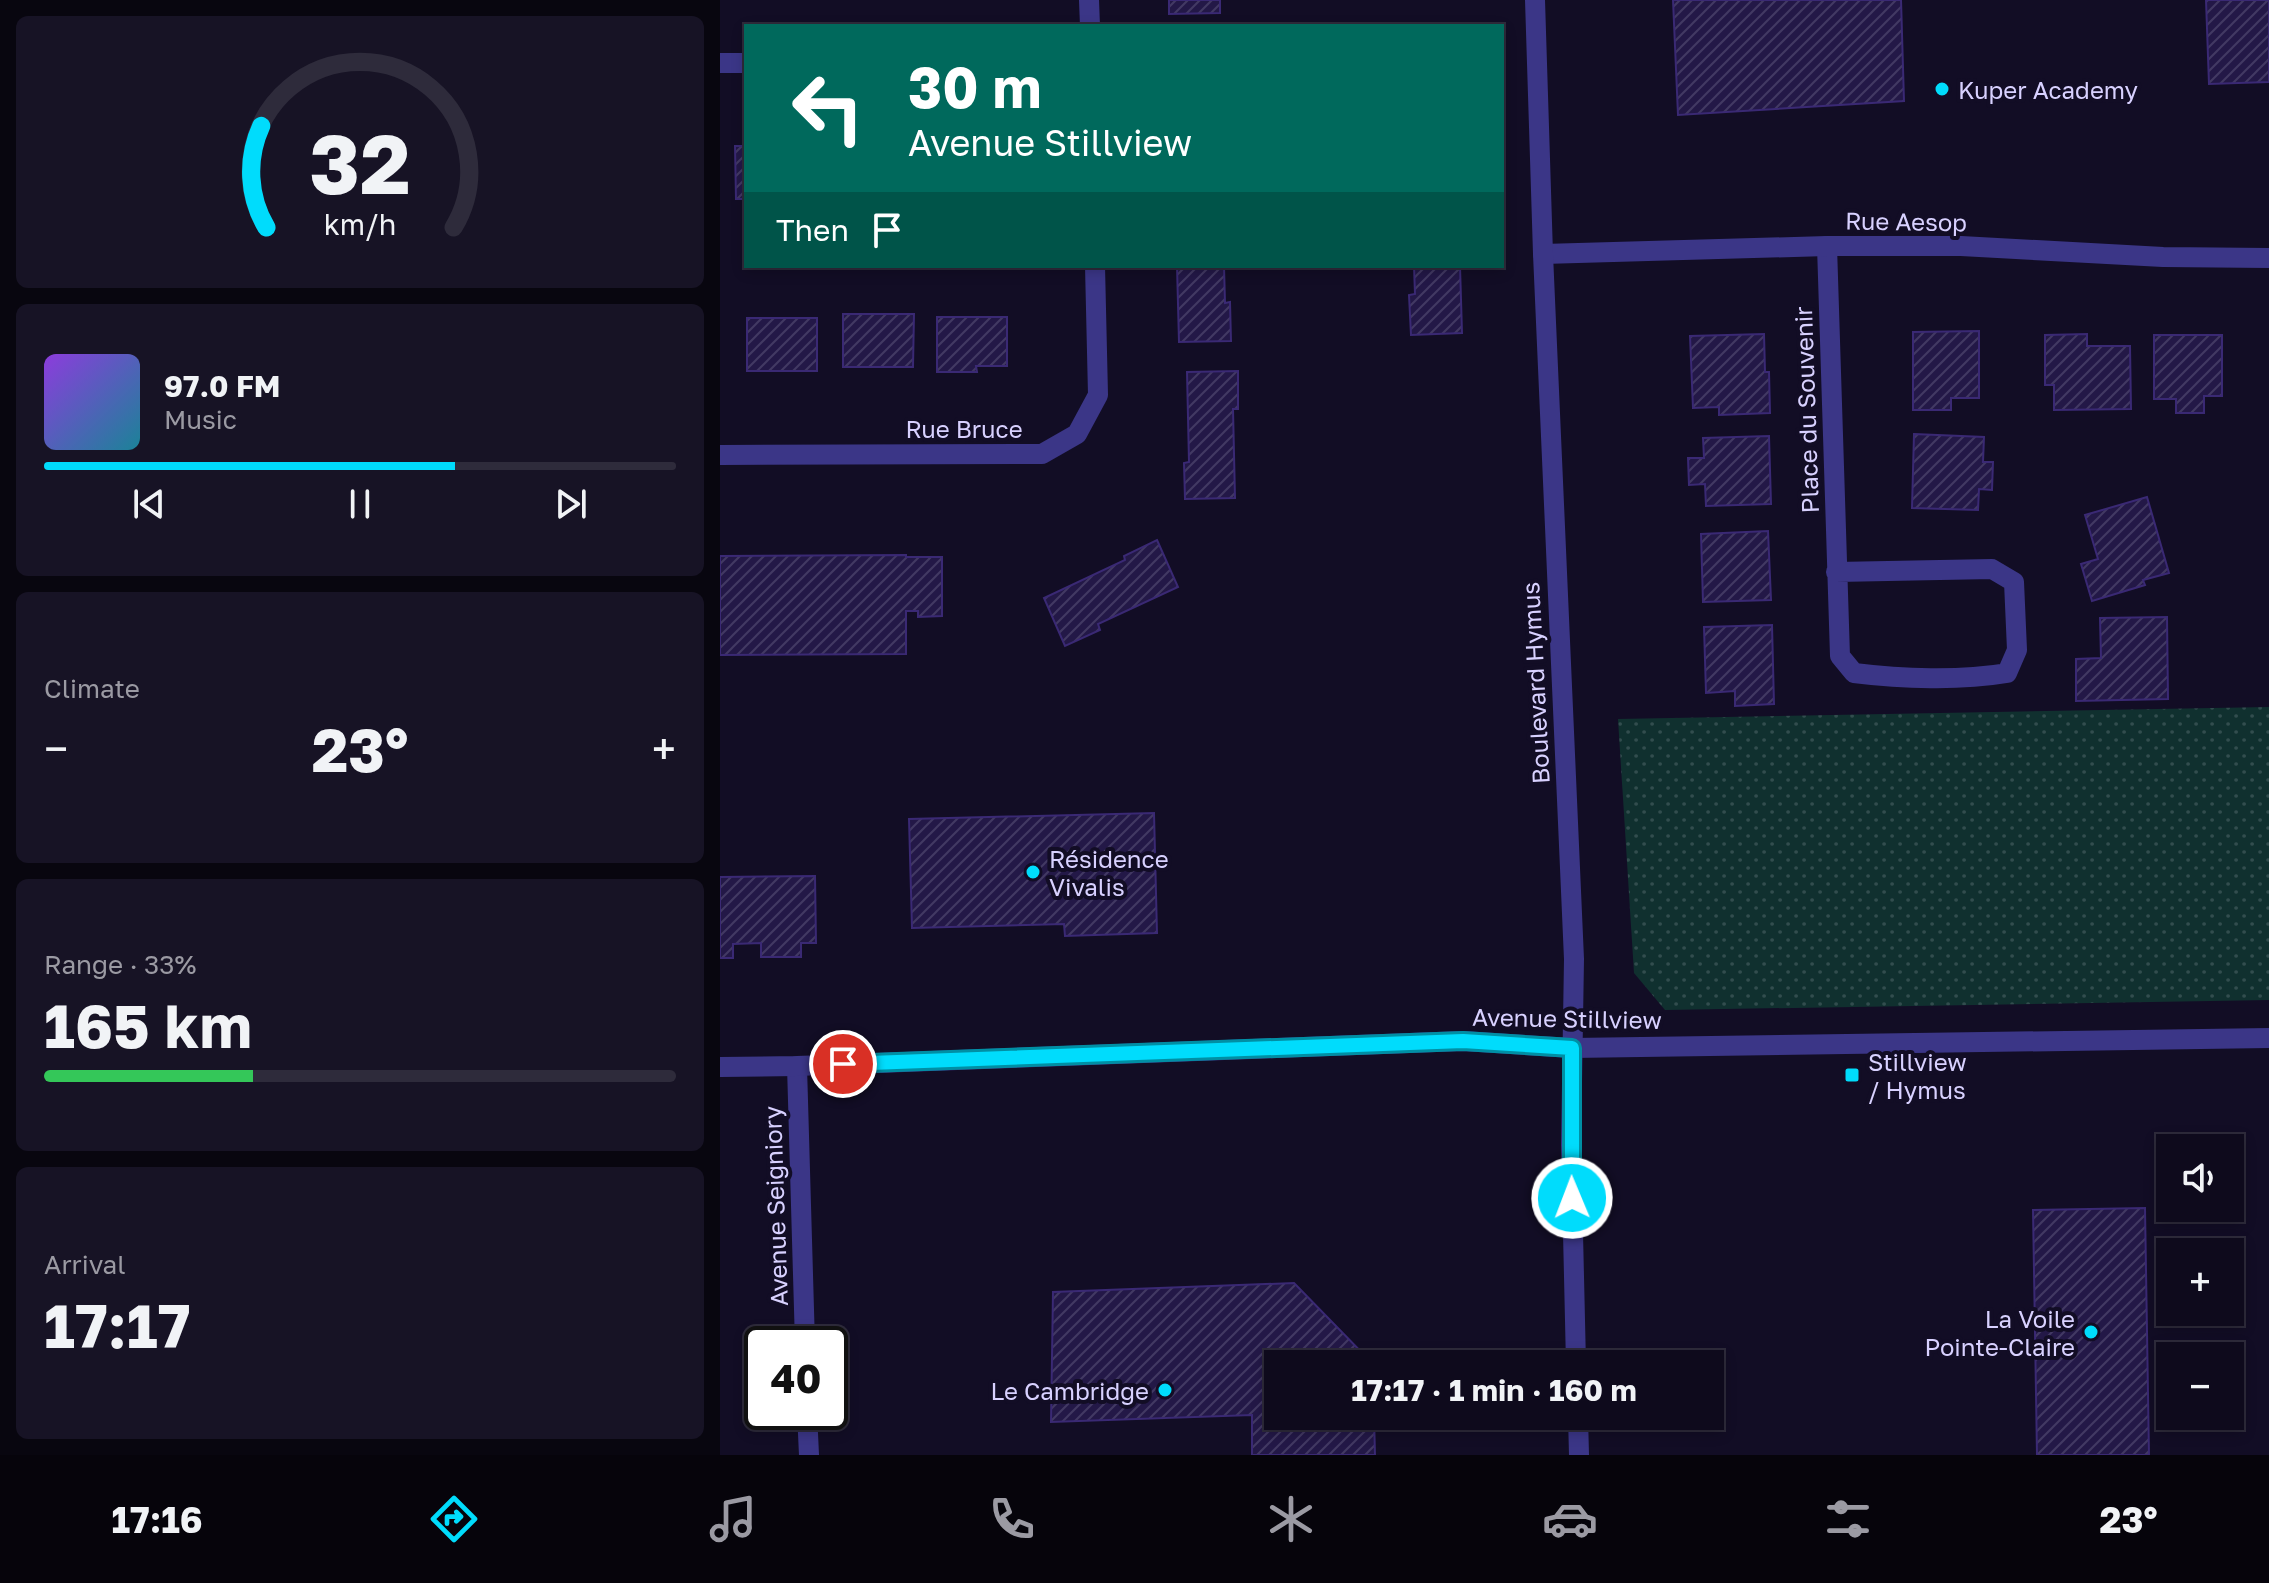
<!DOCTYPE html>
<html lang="en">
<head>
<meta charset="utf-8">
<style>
	:root { --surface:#0e0a1c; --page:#171325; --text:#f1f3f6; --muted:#9b9aa3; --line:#2e2b3b; --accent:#00dcfc }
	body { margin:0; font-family:"Golos Text",sans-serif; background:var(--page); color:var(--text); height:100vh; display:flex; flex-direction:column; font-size:30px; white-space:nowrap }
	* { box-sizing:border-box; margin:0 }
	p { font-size:26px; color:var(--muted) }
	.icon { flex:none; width:44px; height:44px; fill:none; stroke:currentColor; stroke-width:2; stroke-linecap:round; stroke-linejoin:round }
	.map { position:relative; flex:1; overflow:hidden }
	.sheet { display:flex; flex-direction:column; gap:16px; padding:16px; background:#08060f; width:720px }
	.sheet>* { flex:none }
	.top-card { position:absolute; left:24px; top:24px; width:760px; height:244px; border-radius:0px; box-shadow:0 4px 12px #0003,0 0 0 2px var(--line); background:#00695c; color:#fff; overflow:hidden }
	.fabs { position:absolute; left:1436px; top:1134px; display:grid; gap:16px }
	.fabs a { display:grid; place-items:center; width:88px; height:88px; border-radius:0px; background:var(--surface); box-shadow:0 4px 12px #0003,0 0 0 2px var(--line); font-size:40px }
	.speed { position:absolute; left:24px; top:1326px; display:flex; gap:16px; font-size:40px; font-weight:700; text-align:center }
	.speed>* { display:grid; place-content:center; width:104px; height:104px; border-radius:50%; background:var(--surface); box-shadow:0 4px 12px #0003,0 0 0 2px var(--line); line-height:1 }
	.speed .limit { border:4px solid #111; border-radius:12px; background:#fff; color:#111 }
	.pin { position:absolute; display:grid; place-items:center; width:68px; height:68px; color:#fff; margin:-34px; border:4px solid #fff; border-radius:50%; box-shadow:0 2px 8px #0007 }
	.me { position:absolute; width:88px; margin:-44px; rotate:359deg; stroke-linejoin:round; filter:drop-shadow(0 0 6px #0008) }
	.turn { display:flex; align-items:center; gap:28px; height:168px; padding:0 32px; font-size:36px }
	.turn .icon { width:104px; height:104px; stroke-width:2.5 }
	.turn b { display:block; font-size:56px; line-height:68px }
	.then { display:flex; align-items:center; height:76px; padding:0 32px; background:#0003; gap:16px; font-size:30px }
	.big { font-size:60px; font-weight:700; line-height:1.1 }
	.sheet .card { flex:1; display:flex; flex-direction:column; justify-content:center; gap:12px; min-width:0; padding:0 28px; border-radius:12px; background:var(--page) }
	.sheet .dial { align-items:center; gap:0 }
	.dial svg { height:208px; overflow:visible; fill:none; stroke:var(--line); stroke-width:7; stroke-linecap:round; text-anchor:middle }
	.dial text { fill:var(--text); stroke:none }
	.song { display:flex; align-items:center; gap:24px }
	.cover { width:96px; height:96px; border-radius:12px; background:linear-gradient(135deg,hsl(270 70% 55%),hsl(190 70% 35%)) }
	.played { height:8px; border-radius:4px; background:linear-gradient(90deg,var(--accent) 65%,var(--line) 65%) }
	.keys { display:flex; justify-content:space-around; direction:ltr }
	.heat { display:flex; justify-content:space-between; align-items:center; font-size:44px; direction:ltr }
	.charge { height:12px; border-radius:6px; background:linear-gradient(90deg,#34c759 33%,var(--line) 0) }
	.trip { position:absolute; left:544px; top:1350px; width:460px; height:80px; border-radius:0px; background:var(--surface); box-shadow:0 4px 12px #0003,0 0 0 2px var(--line); font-weight:700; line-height:80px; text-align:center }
	.tab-bar { display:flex; height:128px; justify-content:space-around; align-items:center; background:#06040b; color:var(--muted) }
	.tab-bar .icon { width:56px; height:56px }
	.tab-bar .active { color:var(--accent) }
	.tab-bar b { font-size:36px; color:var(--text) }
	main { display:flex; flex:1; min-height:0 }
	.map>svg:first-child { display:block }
	.grass { fill:url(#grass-dots) }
	.building { fill:url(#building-hatch); stroke:#3a2974; stroke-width:2 }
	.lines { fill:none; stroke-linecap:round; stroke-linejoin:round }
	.minor { stroke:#3b3687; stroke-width:20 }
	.tertiary { stroke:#3b3687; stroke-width:20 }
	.route-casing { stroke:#008fa4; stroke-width:20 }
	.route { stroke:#00dcfc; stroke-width:14 }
	.poi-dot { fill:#00dcfc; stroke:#120d25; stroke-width:3 }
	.labels { text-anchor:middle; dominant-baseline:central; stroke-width:8; stroke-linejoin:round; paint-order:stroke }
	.poi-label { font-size:24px; fill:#d8d1ff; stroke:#120d25; text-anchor:start }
	.street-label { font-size:24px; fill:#d8d1ff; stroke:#120d25 }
</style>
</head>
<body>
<main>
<section class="sheet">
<div class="card dial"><svg viewBox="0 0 100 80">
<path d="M14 69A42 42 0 1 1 86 69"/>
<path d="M14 69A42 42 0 0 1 12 30" stroke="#00dcfc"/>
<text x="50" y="56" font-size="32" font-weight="700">32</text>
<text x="50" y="72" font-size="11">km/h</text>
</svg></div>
<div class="card">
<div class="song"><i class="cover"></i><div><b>97.0 FM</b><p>Music</p></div></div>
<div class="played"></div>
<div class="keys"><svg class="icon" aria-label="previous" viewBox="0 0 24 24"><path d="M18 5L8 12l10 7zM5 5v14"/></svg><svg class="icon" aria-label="pause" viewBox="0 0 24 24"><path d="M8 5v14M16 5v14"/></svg><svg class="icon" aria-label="next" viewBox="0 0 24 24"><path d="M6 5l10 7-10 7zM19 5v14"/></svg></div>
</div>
<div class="card"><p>Climate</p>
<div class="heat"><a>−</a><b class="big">23°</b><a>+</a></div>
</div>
<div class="card"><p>Range · 33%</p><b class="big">165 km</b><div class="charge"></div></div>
<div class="card"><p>Arrival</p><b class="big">17:17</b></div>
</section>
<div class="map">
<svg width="1549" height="1455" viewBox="0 0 1549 1455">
	<defs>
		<pattern id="grass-dots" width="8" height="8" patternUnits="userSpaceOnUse" patternTransform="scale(2)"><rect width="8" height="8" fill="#10302f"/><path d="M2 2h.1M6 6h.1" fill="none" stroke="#324d4e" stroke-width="1.8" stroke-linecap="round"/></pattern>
		<pattern id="building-hatch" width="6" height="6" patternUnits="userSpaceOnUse" patternTransform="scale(2)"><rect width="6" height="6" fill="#231847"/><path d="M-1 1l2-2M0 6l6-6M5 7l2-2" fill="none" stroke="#423963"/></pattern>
	</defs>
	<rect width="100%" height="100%" fill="#120d25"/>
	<path class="grass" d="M 1549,707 L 1549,1000 L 945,1010 L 914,973 L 898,719 Z"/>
	<g class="building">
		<path d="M 449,0 L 500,0 L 500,13 L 449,14 Z"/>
		<path d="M 953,0 L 1181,0 L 1184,101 L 958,115 Z"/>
		<path d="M 1486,0 L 1549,0 L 1549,82 L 1489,84 Z"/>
		<path d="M 15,146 L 26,146 L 26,199 L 16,199 Z"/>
		<path d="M 457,266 L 504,266 L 505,303 L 510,302 L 511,341 L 459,342 Z"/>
		<path d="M 694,266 L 740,266 L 742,333 L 691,335 L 689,295 L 695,294 Z"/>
		<path d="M 123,314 L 194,314 L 193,367 L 123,367 Z"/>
		<path d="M 217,317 L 287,317 L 287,366 L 256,366 L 257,372 L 217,372 Z"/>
		<rect x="27" y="318" width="70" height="53"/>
		<path d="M 1259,331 L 1259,398 L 1231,398 L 1231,410 L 1193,410 L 1193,332 Z"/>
		<path d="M 1044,334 L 1045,372 L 1049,372 L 1050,413 L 999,415 L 999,407 L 973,408 L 970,336 Z"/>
		<path d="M 1367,334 L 1367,346 L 1410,346 L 1411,409 L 1334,410 L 1334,385 L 1325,385 L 1325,335 Z"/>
		<path d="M 1434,335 L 1502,335 L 1502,396 L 1484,396 L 1484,413 L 1456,413 L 1456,399 L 1434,399 Z"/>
		<path d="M 518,371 L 518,409 L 513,409 L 515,498 L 465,499 L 464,463 L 469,462 L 467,372 Z"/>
		<path d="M 1194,434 L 1264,437 L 1263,462 L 1273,462 L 1272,490 L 1259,489 L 1258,510 L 1192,508 Z"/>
		<path d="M 1049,436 L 1051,504 L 986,506 L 985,484 L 969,485 L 968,458 L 984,458 L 983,438 Z"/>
		<path d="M 1427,497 L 1449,573 L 1423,580 L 1425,585 L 1372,601 L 1361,564 L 1378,559 L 1365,515 Z"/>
		<path d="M 1048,531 L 1051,600 L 983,602 L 981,534 Z"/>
		<path d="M 437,540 L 458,587 L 378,624 L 380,630 L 345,646 L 324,598 L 405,560 L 404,556 Z"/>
		<path d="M 186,555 L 186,557 L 222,557 L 222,616 L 198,617 L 198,611 L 186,611 L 186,654 L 0,655 L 0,556 Z"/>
		<path d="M 1447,617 L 1448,699 L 1356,701 L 1356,659 L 1381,658 L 1380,618 Z"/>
		<path d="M 1052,625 L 1054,704 L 1015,706 L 1015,691 L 986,693 L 984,627 Z"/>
		<path d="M 434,813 L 437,933 L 345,936 L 344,924 L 192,928 L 189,819 Z"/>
		<path d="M 95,876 L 96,943 L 81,943 L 81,957 L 41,957 L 41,943 L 13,944 L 13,958 L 0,958 L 0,877 Z"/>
		<path d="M 1425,1208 L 1429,1455 L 1317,1455 L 1313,1210 Z"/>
		<path d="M 574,1283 L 653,1364 L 558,1364 L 558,1416 L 654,1416 L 655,1455 L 532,1455 L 532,1415 L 331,1422 L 333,1292 Z"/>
	</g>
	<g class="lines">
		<g class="minor">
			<path d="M 369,0 L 370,26"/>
			<path d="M 0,63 L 26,63"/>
			<path d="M 1107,246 L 1120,656 L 1134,673 C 1182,679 1240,681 1287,673 L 1297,650 L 1294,582 L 1272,569 L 1116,572"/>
			<path d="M 823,254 L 1107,246 L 1241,246 L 1443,257 L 1549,258"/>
			<path d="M 0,455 L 322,454 L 357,434 L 378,395 L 375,266"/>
			<path d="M 77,1066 L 85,1344"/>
			<path d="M 0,1067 L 77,1066 L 743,1041 L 852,1048 L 1549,1038"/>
			<path d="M 87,1412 L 89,1455"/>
		</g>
		<g class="tertiary">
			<path d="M 815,0 L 823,254 L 854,959 L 851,1145 L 856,1364"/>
			<path d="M 858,1416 L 859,1455"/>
		</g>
	</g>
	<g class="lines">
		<defs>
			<path id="route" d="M 123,1064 L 743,1041 L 852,1048 L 852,1198"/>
		</defs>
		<use href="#route" class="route-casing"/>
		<use href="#route" class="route"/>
	</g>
	<g class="poi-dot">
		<circle cx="1222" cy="89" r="8"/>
		<circle cx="313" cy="872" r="8"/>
		<rect x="1124" y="1067" width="16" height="16" rx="4"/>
		<circle cx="1371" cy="1332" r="8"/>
		<circle cx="445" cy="1390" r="8"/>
	</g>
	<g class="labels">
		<g class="poi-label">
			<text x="1238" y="89">Kuper Academy</text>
			<text x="329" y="858">Résidence<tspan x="329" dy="28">Vivalis</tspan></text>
			<text x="1148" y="1061">Stillview<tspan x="1148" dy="28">/ Hymus</tspan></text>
			<text x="1355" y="1318" text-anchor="end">La Voile<tspan x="1355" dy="28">Pointe-Claire</tspan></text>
			<text x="429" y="1390" text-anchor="end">Le Cambridge</text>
		</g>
		<g class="street-label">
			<text transform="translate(1186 221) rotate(1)">Rue Aesop</text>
			<text transform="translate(1086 410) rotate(-92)">Place du Souvenir</text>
			<text x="244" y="428">Rue Bruce</text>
			<text transform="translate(815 683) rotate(-93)">Boulevard Hymus</text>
			<text transform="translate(847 1018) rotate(1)">Avenue Stillview</text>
			<text transform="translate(55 1206) rotate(-92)">Avenue Seigniory</text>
		</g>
	</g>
</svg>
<div class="fabs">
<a><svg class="icon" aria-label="sound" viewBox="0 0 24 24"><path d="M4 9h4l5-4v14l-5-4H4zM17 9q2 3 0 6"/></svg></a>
<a>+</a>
<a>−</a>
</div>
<div class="speed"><div class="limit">40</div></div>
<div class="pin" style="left:123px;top:1064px;background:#d93025"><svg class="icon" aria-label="arrive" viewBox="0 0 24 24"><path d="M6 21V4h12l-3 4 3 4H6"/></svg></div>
<svg class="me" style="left:852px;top:1198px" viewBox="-20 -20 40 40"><circle r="17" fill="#00dcfc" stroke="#fff" stroke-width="3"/><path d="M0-11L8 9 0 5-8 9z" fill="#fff"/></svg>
<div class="trip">17:17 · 1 min · 160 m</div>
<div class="top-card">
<div class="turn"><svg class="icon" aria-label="left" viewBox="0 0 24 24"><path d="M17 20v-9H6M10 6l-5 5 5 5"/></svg><div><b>30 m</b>Avenue Stillview</div></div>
<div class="then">Then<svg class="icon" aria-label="arrive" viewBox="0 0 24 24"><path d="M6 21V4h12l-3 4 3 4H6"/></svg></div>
</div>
</div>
</main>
<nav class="tab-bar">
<b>17:16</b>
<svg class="icon active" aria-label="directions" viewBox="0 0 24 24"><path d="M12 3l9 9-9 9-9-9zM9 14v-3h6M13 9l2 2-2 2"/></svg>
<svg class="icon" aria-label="music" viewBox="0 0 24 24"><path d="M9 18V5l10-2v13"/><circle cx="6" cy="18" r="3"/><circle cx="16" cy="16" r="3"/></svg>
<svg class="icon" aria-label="phone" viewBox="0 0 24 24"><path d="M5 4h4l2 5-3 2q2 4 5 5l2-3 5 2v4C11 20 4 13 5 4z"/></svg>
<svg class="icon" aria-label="climate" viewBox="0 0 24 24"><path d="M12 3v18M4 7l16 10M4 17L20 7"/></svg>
<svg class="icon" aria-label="car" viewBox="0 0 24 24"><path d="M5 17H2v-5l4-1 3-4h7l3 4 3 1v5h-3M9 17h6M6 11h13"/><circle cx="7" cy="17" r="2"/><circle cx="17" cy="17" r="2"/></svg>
<svg class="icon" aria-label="filters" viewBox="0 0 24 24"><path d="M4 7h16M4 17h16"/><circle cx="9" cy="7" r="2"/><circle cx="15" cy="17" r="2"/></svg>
<b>23°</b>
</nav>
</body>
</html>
